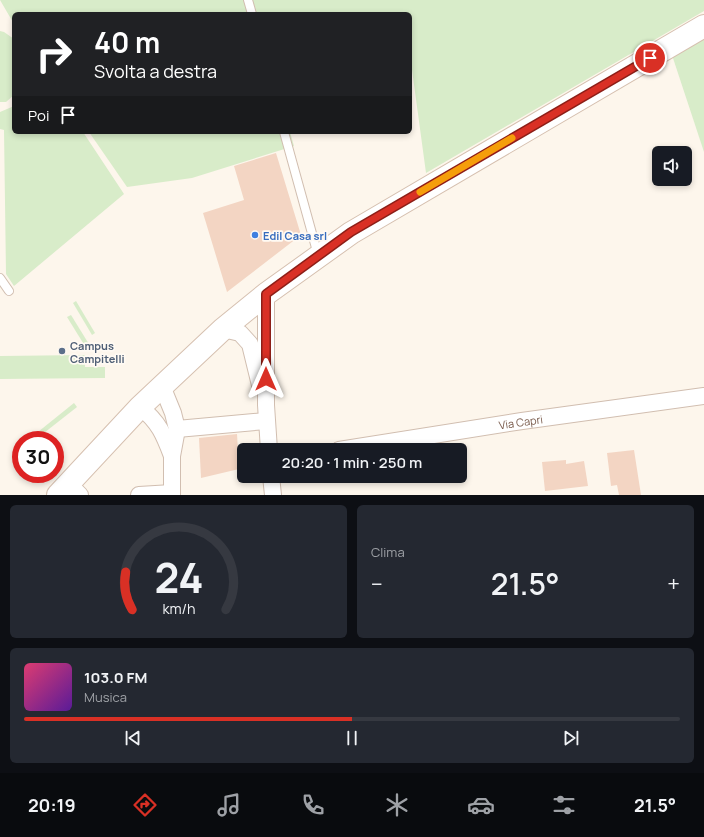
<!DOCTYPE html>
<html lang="it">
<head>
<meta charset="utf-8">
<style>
	:root { --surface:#171b24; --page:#242831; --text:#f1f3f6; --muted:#9ea1a6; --line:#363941; --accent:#d93025 }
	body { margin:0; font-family:Manrope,sans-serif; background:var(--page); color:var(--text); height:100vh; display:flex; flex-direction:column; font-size:15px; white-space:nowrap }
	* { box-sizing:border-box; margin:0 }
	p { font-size:13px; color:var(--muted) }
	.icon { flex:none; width:22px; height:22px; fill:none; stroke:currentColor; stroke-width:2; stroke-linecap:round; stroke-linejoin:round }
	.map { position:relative; height:495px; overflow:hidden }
	.details { display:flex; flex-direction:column; gap:10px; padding:10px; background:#0d0f14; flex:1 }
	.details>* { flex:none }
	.hud { position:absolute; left:12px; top:12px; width:400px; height:122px; border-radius:6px; box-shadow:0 2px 6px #0003; background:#202124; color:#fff; overflow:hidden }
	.buttons { position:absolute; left:652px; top:146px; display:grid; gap:8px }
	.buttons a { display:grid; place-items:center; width:40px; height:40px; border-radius:6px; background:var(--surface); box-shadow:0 2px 6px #0003; font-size:20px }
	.speed { position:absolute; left:12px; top:431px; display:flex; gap:8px; font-size:20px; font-weight:700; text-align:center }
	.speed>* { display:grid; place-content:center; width:52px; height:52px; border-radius:50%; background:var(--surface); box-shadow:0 2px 6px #0003; line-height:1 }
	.speed .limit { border:6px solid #d22; background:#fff; color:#111 }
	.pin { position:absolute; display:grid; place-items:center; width:34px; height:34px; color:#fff; margin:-17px; border:2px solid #fff; border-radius:50%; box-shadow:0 1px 4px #0007 }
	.me { position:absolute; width:44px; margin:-22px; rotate:0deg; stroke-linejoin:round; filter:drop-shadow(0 0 3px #0008) }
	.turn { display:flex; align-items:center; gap:14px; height:84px; padding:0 16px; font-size:18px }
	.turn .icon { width:52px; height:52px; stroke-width:2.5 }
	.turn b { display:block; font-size:28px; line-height:34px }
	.then { display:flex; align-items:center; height:38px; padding:0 16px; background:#0003; gap:8px; font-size:15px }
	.big { font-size:30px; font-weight:600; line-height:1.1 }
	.details .widget { flex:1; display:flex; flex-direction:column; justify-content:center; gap:6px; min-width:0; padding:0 14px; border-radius:6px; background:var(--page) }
	.details .dial { align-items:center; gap:0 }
	.dial svg { height:104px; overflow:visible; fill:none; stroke:var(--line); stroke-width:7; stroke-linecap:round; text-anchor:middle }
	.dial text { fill:var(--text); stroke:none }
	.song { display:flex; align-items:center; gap:12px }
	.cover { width:48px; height:48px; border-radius:6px; background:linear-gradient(135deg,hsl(340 70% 55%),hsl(270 70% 35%)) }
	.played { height:4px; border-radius:2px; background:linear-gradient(90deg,var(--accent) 50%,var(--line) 50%) }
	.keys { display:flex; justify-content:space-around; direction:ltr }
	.heat { display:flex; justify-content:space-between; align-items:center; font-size:22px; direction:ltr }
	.details .tiles { flex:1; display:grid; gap:10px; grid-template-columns:1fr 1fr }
	.widget:last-child { grid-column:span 2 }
	.trip { position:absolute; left:237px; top:443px; width:230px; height:40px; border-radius:6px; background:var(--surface); box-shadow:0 2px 6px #0003; font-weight:600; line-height:40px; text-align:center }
	.tabs { display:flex; height:64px; justify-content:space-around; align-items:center; background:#090b0e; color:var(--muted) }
	.tabs .icon { width:28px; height:28px }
	.tabs .active { color:var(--accent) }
	.tabs b { font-size:18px; color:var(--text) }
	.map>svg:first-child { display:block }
	.green { fill:#d8ecc9 }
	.building { fill:#f3d5c3 }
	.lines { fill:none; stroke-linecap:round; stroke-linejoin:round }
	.service-casing { stroke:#d1beb0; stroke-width:10 }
	.minor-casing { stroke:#d1beb0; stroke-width:18 }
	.secondary-casing { stroke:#d6c0b0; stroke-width:24 }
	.service { stroke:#fff; stroke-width:8 }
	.minor { stroke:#fff; stroke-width:16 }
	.secondary { stroke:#fff; stroke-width:22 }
	.route-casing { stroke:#8d1f18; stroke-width:10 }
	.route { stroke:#d93025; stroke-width:7 }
	.slow { stroke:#f59e0b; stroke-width:7 }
	.shop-dot { fill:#3f7fe0; stroke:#fffaf3; stroke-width:1.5 }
	.service-dot { fill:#5c6f8a; stroke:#fffaf3; stroke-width:1.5 }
	.labels { text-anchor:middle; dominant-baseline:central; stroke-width:3.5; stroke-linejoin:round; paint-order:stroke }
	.shop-label { font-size:11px; font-weight:bold; fill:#366cbe; stroke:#fffaf3; text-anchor:start }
	.service-label { font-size:11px; font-weight:bold; fill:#4e5e75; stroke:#fffaf3; text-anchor:start }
	.street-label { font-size:11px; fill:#7a5c4d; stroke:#fffaf3 }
</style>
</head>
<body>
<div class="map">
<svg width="704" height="495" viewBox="0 0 704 495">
	<rect width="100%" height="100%" fill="#fdf6ec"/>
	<g class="green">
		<path d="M 0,0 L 704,0 L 704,11 L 426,173 L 410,55 L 410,14 L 14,14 L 14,24 Z"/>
		<path d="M 704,28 L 704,152 L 669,46 Z"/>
		<path d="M 0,31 L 4,32 L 14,39 L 14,95 L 6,102 L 0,102 Z"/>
		<path d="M 14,106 L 14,132 L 83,132 L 124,194 L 14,286 L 6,274 L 4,130 L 0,129 L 0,112 Z"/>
		<path d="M 89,132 L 290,132 L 294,146 L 192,178 L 127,187 Z"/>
		<path d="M 76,301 L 95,333 L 92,335 L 73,303 Z"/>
		<path d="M 71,315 L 92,349 L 88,351 L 67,317 Z"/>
		<path d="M 85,355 L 85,367 L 105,367 L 105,378 L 0,379 L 0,356 Z"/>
		<path d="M 74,403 L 77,407 L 35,440 L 28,440 Z"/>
	</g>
	<g class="building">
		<path d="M 276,153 L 301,235 L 227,292 L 203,213 L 244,200 L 234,166 Z"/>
		<path d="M 237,434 L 239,469 L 201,478 L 199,438 Z"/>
		<path d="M 634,450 L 641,495 L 619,495 L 617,485 L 611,486 L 607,453 Z"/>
		<path d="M 566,460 L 566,464 L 584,461 L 588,486 L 545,491 L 542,462 Z"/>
	</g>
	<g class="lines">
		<defs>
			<g id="service">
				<path d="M 248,0 L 252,14"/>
				<path d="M 284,132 L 318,255"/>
				<path d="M 0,278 L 9,291"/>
			</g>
			<g id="minor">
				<path d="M 266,294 L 266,405 L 269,450"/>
				<path d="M 223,329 L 240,333 L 250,344 L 260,385"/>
				<path d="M 162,386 L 173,413 L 177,429 L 172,456 L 172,495"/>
				<path d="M 140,407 C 159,422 164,435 172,456"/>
				<path d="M 177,429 L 266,421"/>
				<path id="s1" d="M 339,450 L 522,421 L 704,396"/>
				<path d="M 271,476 L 273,495"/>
				<path d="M 68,483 L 80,495"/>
				<path d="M 139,495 L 172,493"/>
			</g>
			<path id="secondary" d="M 58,495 L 140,407 L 223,329 L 266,294 L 351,233 L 704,26"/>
		</defs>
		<use href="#service" class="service-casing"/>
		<use href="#minor" class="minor-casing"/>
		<use href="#secondary" class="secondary-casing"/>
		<use href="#service" class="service"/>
		<use href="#minor" class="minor"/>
		<use href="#secondary" class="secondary"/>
	</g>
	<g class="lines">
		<defs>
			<path id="route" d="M 266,379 L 266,294 L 351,232 L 650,58"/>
		</defs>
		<use href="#route" class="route-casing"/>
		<use href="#route" class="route"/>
		<path class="slow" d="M 420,192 L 512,138"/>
	</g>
	<circle class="shop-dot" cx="255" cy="235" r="4"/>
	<circle class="service-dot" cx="62" cy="351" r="4"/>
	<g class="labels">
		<g class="shop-label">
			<text x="263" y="235">Edil Casa srl</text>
		</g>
		<g class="service-label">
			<text x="70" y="345">Campus<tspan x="70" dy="13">Campitelli</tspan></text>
		</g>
		<g class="street-label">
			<text stroke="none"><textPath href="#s1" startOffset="184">Via Capri</textPath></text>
		</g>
	</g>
</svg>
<div class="buttons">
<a><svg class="icon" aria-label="sound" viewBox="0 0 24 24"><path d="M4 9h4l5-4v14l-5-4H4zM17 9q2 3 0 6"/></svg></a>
</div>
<div class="speed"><div class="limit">30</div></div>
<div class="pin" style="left:650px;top:58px;background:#d93025"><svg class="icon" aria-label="arrive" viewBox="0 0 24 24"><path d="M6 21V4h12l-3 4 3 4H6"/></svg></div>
<svg class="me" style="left:266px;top:379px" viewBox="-20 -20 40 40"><path d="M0-17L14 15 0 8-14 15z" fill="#d93025" stroke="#fff" stroke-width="4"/></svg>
<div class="trip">20:20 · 1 min · 250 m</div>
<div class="hud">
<div class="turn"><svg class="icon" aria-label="right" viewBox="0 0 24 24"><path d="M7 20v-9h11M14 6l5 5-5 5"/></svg><div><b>40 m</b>Svolta a destra</div></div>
<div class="then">Poi<svg class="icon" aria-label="arrive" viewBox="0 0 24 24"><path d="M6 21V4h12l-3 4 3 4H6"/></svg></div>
</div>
</div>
<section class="details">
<div class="tiles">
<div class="widget dial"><svg viewBox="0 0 100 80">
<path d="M14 69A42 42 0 1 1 86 69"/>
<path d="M14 69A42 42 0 0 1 9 40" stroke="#d93025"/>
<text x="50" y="56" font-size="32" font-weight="700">24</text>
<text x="50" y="72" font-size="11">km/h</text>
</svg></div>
<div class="widget"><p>Clima</p>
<div class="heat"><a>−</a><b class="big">21.5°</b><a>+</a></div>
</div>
<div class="widget">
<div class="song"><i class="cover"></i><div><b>103.0 FM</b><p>Musica</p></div></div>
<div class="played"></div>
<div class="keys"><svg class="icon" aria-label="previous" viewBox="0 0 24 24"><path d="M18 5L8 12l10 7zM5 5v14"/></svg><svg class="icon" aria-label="pause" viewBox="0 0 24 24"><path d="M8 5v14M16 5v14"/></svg><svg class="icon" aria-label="next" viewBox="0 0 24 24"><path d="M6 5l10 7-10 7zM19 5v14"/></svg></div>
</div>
</div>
</section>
<nav class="tabs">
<b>20:19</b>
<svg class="icon active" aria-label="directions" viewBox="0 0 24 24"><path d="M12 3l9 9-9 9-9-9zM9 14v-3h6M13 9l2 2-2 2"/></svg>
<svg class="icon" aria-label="music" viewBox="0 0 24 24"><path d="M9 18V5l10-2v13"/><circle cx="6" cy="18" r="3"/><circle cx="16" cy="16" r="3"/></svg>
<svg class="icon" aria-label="phone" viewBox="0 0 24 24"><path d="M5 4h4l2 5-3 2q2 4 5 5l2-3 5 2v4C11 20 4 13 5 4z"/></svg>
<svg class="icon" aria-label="climate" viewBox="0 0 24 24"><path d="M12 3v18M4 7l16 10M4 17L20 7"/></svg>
<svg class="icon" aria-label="car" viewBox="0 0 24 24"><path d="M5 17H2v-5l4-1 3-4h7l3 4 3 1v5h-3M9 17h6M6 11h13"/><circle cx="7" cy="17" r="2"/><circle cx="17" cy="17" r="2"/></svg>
<svg class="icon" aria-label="filters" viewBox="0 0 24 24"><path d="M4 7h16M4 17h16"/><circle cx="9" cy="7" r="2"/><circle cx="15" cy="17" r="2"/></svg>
<b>21.5°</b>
</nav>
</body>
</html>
